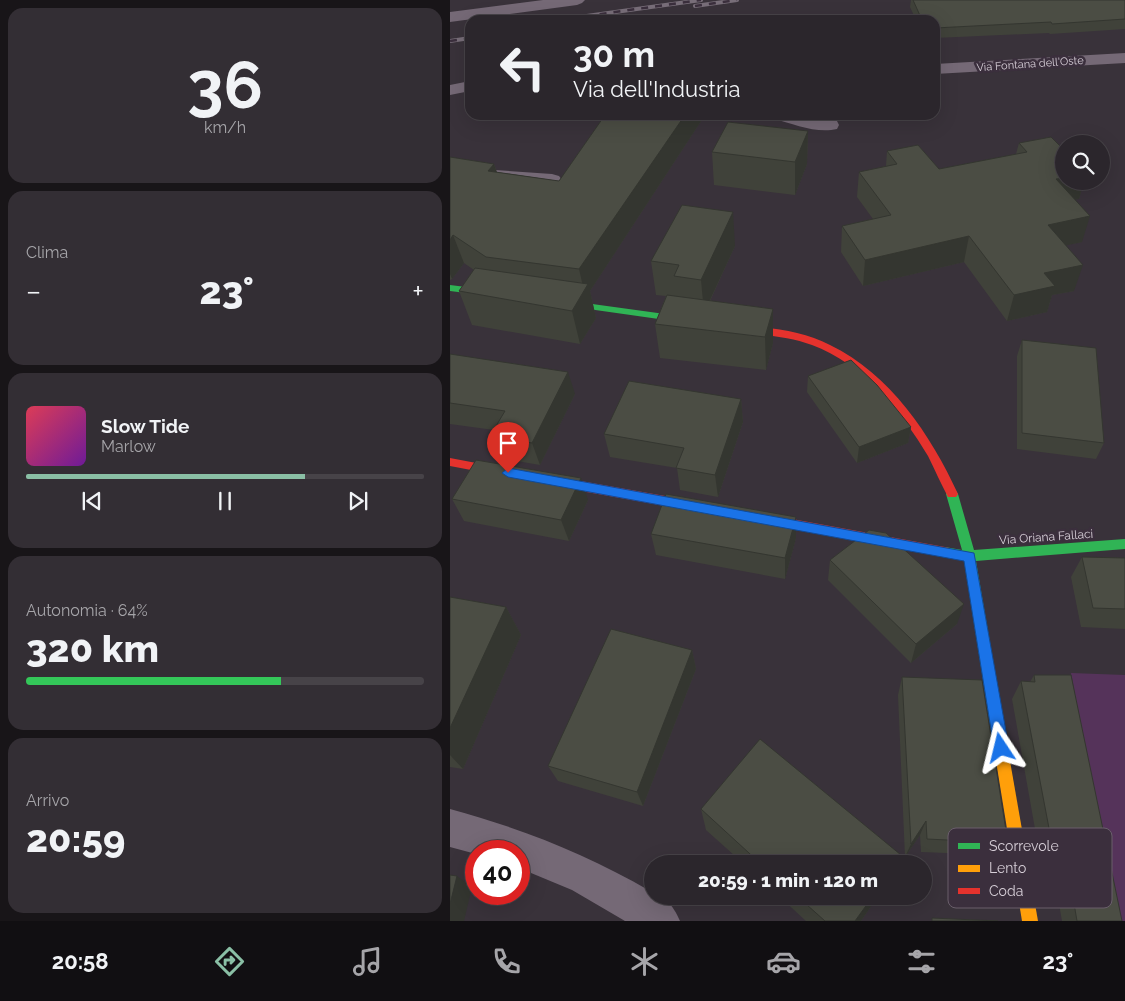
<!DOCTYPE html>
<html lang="it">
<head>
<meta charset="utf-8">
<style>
	:root { --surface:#2b262c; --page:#332e34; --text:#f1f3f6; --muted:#a6a5a9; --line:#474348; --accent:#8abfa5 }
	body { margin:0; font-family:Raleway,sans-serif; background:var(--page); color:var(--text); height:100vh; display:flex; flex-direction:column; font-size:19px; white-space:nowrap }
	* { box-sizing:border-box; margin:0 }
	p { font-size:16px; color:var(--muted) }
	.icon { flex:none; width:28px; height:28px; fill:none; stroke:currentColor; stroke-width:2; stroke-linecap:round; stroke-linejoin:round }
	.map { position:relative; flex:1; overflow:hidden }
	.panel { display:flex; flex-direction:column; gap:8px; padding:8px; background:#181518; width:450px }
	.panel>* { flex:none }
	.top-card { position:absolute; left:15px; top:15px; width:475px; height:105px; border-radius:15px; box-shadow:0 5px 20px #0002,0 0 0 1px var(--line); background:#2b262c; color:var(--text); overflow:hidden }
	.controls { position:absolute; left:605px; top:135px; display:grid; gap:10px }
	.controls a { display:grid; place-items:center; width:55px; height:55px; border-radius:50%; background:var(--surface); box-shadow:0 5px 20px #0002,0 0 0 1px var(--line); font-size:25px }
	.speed { position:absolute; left:15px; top:840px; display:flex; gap:10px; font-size:25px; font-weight:700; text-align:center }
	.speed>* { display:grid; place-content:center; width:65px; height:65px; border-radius:50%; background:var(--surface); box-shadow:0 5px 20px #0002,0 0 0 1px var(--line); line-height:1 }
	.speed .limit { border:8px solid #d22; background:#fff; color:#111 }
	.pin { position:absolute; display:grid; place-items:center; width:42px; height:42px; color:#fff; margin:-51px -21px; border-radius:50% 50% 50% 0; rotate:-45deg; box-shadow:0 0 5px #0007 }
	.pin .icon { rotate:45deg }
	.me { position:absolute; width:55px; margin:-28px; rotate:350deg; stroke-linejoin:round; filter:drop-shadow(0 0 4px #0008) }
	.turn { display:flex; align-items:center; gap:18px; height:105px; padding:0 25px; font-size:22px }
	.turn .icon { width:65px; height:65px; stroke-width:2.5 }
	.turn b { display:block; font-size:35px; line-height:42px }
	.big { font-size:38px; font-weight:800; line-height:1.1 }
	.panel .card { flex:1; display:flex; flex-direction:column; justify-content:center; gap:8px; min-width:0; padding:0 18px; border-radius:15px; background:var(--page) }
	.panel .dial { align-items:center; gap:0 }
	.dial b { font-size:65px; line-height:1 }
	.song { display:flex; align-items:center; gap:15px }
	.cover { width:60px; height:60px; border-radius:8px; background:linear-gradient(135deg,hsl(350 70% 55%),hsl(280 70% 35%)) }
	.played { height:5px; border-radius:2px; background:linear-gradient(90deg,var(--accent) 70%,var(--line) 70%) }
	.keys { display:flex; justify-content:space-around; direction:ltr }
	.heat { display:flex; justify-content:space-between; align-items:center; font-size:28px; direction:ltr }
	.charge { height:8px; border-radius:4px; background:linear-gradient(90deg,#34c759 64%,var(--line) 0) }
	.trip { position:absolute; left:194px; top:855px; width:288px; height:50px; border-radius:25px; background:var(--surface); box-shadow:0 5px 20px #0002,0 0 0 1px var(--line); font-weight:800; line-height:50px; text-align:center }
	.dock { display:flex; height:80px; justify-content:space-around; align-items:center; background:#110f12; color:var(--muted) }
	.dock .icon { width:35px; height:35px }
	.dock .selected { color:var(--accent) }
	.dock b { font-size:22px; color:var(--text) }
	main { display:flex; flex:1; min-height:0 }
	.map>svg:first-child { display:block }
	.green { fill:#55335a }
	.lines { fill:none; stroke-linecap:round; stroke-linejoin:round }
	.street { fill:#756976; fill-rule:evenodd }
	.fast { fill:#30b455; fill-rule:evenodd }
	.slow { fill:#ff9f0a; fill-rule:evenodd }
	.jam { fill:#e5322d; fill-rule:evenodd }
	.rail-casing { stroke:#786e79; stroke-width:4 }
	.rail { stroke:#3b2f3d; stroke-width:2.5; stroke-dasharray:7; stroke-linecap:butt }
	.wall { fill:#40423a }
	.shaded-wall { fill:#343630 }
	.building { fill:#4b4d44; stroke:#343630 }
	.route { fill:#1a73e8; stroke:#114b97 }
	.labels { text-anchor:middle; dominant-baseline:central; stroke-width:5; stroke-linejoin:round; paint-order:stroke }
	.far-street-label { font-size:11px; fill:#d6ced7; stroke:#3b2f3d }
	.street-label { font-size:12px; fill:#d6ced7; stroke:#3b2f3d }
	.key { fill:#3b2f3d; stroke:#6a5f6b; stroke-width:1 }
	.key-label { font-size:14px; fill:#d6ced7 }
</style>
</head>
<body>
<main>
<section class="panel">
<div class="card dial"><b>36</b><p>km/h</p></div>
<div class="card"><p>Clima</p>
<div class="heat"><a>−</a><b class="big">23°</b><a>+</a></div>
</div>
<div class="card">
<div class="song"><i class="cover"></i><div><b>Slow Tide</b><p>Marlow</p></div></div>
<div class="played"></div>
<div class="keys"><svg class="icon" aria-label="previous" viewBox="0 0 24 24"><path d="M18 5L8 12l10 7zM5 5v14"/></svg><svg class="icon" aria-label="pause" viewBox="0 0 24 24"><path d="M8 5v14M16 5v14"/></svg><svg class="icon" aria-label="next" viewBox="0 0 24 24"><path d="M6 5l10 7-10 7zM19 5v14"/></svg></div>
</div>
<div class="card"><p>Autonomia · 64%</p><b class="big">320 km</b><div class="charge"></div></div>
<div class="card"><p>Arrivo</p><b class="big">20:59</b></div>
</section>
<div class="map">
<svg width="675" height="921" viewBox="0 0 675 921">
	<rect width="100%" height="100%" fill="#39323a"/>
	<path class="green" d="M 621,673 L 675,675 L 675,921 L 666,921 Z"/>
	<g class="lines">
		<g class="street">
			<path d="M 93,0 L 135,0 L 132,3 L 127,5 L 0,22 L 0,12 Z"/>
			<path d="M 675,53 L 675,63 L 485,74 L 485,64 Z"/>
			<path d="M 20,81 L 20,91 L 0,95 L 0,85 Z"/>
			<path d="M 322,115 L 353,115 L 387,121 L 389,125 L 387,129 C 367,134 343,124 325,119 Z"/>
			<path d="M 0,167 L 102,174 L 109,176 L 112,180 L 109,184 L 102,186 L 0,179 Z"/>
			<path d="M 0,809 C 70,828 137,854 200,891 L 202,893 L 202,896 C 217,896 225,909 230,921 L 175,921 L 122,890 L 69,868 L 69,851 L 26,851 L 26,854 L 0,847 Z"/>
		</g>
		<g class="fast">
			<path d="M 0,285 L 48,291 L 53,294 L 48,297 L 0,291 Z"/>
			<path d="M 106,299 L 244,318 L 249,321 L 244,324 L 103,304 L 101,302 Z"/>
			<path d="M 502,489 L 506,491 L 508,494 L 524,550 L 675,539 L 675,549 L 526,561 L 560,761 L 558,766 L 553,768 L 548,766 L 546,761 L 514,560 L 491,556 L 489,552 L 491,548 L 495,547 L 512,550 L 496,494 L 498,491 Z"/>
		</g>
		<path class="slow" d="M 553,754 L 558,756 L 560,761 L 588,921 L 572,921 L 546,761 L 548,756 Z"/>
		<g class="jam">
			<path d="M 287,324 C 318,328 352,330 380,345 C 440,374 481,435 508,494 L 506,497 L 498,497 C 491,484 485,470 478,456 C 452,412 412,363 362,345 C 336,335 309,336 284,329 L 282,327 Z"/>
			<path d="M 0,458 L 58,469 L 62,470 L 64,473 L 62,476 L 58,477 L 0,466 Z"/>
			<path d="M 97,475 L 249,502 L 253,504 L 255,507 L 253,510 L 249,512 L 97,485 L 93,483 L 91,480 L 93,477 Z"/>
			<path d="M 309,513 L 495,547 L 499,548 L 501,552 L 499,556 L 495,557 L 309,523 L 305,521 L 303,518 L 305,515 Z"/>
		</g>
		<defs>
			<g id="rail">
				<path d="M 245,6 L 287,0"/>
				<path d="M 108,20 L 251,0"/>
				<path d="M 0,41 L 20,38"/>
			</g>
		</defs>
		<use href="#rail" class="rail-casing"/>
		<use href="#rail" class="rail"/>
	</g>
	<g class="wall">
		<path d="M 461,0 L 675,0 L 675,29 L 600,34 L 599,33 L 485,38 L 485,20 L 466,20 L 460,7 Z"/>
		<path d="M 155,115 L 255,115 L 140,291 L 146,318 L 130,344 L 22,325 L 9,291 L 24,270 L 14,263 L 2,279 L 0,280 L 0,157 L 44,164 L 47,172 L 109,181 Z"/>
		<path d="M 358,131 L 357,164 L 345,195 L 264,185 L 262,152 Z"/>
		<path d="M 569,143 L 614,181 L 634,181 L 629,199 L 625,199 L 632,242 L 616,245 L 624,291 L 602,295 L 597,312 L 557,321 L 514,262 L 413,286 L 391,252 L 392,226 L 423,219 L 407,197 L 409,172 L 436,166 L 437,151 L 489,169 L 566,154 Z"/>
		<path d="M 285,246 L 260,301 L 323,309 L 323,343 L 316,370 L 210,358 L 205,324 L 216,296 L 206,295 L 201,261 Z"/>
		<path d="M 572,340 L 654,443 L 646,459 L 567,449 L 567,356 Z"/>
		<path d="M 0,354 L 125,394 L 90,465 L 50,458 L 40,436 L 44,430 L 0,424 Z"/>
		<path d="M 358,376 L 461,427 L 458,443 L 407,463 L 357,392 Z"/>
		<path d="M 291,399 L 293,422 L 268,497 L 230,490 L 227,468 L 160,457 L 154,434 Z"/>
		<path d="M 2,499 L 138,500 L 119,541 L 14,521 Z"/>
		<path d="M 201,534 L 346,538 L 335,579 L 206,555 Z"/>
		<path d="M 632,557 L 675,558 L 675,629 L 631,627 L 621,577 Z"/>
		<path d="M 380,560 L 507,624 L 461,663 L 378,580 Z"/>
		<path d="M 0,597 L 56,607 L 71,635 L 13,769 L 0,767 Z"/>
		<path d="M 242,650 L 246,669 L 193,806 L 108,781 L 98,766 Z"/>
		<path d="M 584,675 L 672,921 L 612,921 L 601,858 L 590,857 L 562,699 L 571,681 L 580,682 Z"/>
		<path d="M 452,677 L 558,843 L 548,855 L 471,852 L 470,835 L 455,857 L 448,695 Z"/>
		<path d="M 251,809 L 448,864 L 294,864 L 256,830 Z"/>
		<path d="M 329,896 L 428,896 L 411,921 L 356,921 Z"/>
	</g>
	<g class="shaded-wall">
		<path d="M 235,115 L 255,115 L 140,291 L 146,318 L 130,344 L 122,311 L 134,291 L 129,269 Z"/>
		<path d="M 358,131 L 357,164 L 345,195 L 345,162 Z"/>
		<path d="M 44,164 L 53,192 L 38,171 Z"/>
		<path d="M 614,178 L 614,181 L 634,181 L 629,199 L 599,205 L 606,179 Z"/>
		<path d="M 283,212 L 285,246 L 254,313 L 251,280 Z"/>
		<path d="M 640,216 L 632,242 L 590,251 L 598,225 Z"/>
		<path d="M 3,235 L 14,263 L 2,279 L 0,274 L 0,240 Z"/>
		<path d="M 519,236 L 514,262 L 413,286 L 415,260 Z"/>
		<path d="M 633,265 L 624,291 L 602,295 L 597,312 L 557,321 L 564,295 L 594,273 Z"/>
		<path d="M 323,309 L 323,343 L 316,370 L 315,337 Z"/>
		<path d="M 118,372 L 125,394 L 90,465 L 82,443 Z"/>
		<path d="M 291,399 L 293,422 L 268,497 L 265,475 Z"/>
		<path d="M 461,427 L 458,443 L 407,463 L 409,447 Z"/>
		<path d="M 131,478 L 138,500 L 119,541 L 111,520 Z"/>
		<path d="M 346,517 L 346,538 L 335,579 L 335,558 Z"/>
		<path d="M 514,604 L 507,624 L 461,663 L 466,644 Z"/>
		<path d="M 56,607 L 71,635 L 13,769 L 0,755 L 0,728 Z"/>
		<path d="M 242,650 L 246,669 L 193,806 L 187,792 Z"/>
		<path d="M 476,821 L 470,835 L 455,857 L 461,844 Z"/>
		<path d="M 7,876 L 22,887 L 14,921 L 0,921 L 0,904 Z"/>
		<path d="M 423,896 L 428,896 L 411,921 L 405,921 Z"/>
	</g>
	<g class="building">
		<path d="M 463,0 L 675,0 L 675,19 L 602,24 L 601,22 L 485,28 L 485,20 L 472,20 Z"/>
		<path d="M 155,115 L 235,115 L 129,269 L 36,257 L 3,235 L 0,240 L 0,157 L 44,164 L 38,171 L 109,181 Z"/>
		<path d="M 278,122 L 358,131 L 345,162 L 262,152 Z"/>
		<path d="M 601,137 L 614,150 L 614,178 L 606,179 L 640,216 L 598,225 L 633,265 L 594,273 L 605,286 L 564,295 L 519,236 L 415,260 L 392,226 L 441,215 L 409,172 L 447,164 L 437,151 L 468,145 L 489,169 L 577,152 L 569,143 Z"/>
		<path d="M 232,205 L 283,212 L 251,280 L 224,276 L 229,265 L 201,261 Z"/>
		<path d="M 25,268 L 138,284 L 122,311 L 9,291 Z"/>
		<path d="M 217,295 L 323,309 L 315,337 L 205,324 Z"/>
		<path d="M 572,340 L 646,348 L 654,443 L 572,433 Z"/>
		<path d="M 0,354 L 118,372 L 82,443 L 40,436 L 55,411 L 0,403 Z"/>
		<path d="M 401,360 L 427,385 L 461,427 L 409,447 L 358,376 Z"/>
		<path d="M 179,381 L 291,399 L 265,475 L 226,468 L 234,448 L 154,434 Z"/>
		<path d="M 26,460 L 131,478 L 111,520 L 2,499 Z"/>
		<path d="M 216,494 L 346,517 L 335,558 L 201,534 Z"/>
		<path d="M 419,530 L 436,533 L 514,604 L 466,644 L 380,560 Z"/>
		<path d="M 632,557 L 675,558 L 675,609 L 643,608 Z"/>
		<path d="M 0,597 L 56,607 L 0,728 Z"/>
		<path d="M 161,629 L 242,650 L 187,792 L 98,766 Z"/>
		<path d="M 584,675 L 621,675 L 672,921 L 627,921 L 614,845 L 602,844 L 571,681 L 585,682 Z"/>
		<path d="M 452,677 L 532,680 L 558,843 L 477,839 L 476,821 L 461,844 Z"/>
		<path d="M 310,739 L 451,855 L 445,864 L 311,864 L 251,809 Z"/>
		<path d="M 0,875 L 7,876 L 0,904 Z"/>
		<path d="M 347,896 L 423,896 L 405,921 L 375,921 Z"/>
		<path d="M 482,918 L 548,921 L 482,921 Z"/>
	</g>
	<path class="route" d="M 58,468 L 524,553 L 559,748 L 556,753 L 551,756 L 546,753 L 544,748 L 514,561 L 58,477 L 52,473 Z"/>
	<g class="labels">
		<g class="far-street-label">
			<text transform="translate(580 64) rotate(-4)">Via Fontana dell'Oste</text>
		</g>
		<g class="street-label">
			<text transform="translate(596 537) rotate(-4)">Via Oriana Fallaci</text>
		</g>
	</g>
	<rect x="498" y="828" width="164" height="80" rx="8" class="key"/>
	<rect x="508" y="843" width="22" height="6" fill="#30b455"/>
	<rect x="508" y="865" width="22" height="7" fill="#ff9f0a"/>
	<rect x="508" y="888" width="22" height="6" fill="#e5322d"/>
	<g class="key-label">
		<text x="539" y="851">Scorrevole</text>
		<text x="539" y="873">Lento</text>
		<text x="539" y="896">Coda</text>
	</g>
</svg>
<div class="controls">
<a><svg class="icon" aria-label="search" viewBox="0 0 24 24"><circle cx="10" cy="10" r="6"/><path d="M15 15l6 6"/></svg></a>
</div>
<div class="speed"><div class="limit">40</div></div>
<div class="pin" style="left:58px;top:473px;background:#d93025"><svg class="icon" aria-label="arrive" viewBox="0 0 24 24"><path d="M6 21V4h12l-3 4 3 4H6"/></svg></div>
<svg class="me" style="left:551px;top:748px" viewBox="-20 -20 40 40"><path d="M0-17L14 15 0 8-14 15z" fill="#1a73e8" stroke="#fff" stroke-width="4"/></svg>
<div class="trip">20:59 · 1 min · 120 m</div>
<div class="top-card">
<div class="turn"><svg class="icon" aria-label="left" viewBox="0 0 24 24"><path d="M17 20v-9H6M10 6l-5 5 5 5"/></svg><div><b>30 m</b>Via dell'Industria</div></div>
</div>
</div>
</main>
<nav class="dock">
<b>20:58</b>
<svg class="icon selected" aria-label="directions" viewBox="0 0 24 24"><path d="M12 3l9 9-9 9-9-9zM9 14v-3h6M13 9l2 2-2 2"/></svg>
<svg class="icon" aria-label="music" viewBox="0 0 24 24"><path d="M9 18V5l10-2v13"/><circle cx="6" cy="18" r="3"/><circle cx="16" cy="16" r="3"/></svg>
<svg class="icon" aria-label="phone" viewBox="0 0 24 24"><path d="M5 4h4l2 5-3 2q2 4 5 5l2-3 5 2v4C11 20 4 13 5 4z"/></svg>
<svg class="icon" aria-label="climate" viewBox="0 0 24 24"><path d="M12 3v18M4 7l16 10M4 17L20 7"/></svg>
<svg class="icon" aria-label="car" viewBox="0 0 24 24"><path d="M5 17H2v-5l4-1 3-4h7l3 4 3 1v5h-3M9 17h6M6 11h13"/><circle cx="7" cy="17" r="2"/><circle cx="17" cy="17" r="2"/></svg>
<svg class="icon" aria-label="filters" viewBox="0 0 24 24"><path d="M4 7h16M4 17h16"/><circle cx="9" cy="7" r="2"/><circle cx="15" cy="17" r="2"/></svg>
<b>23°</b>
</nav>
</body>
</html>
